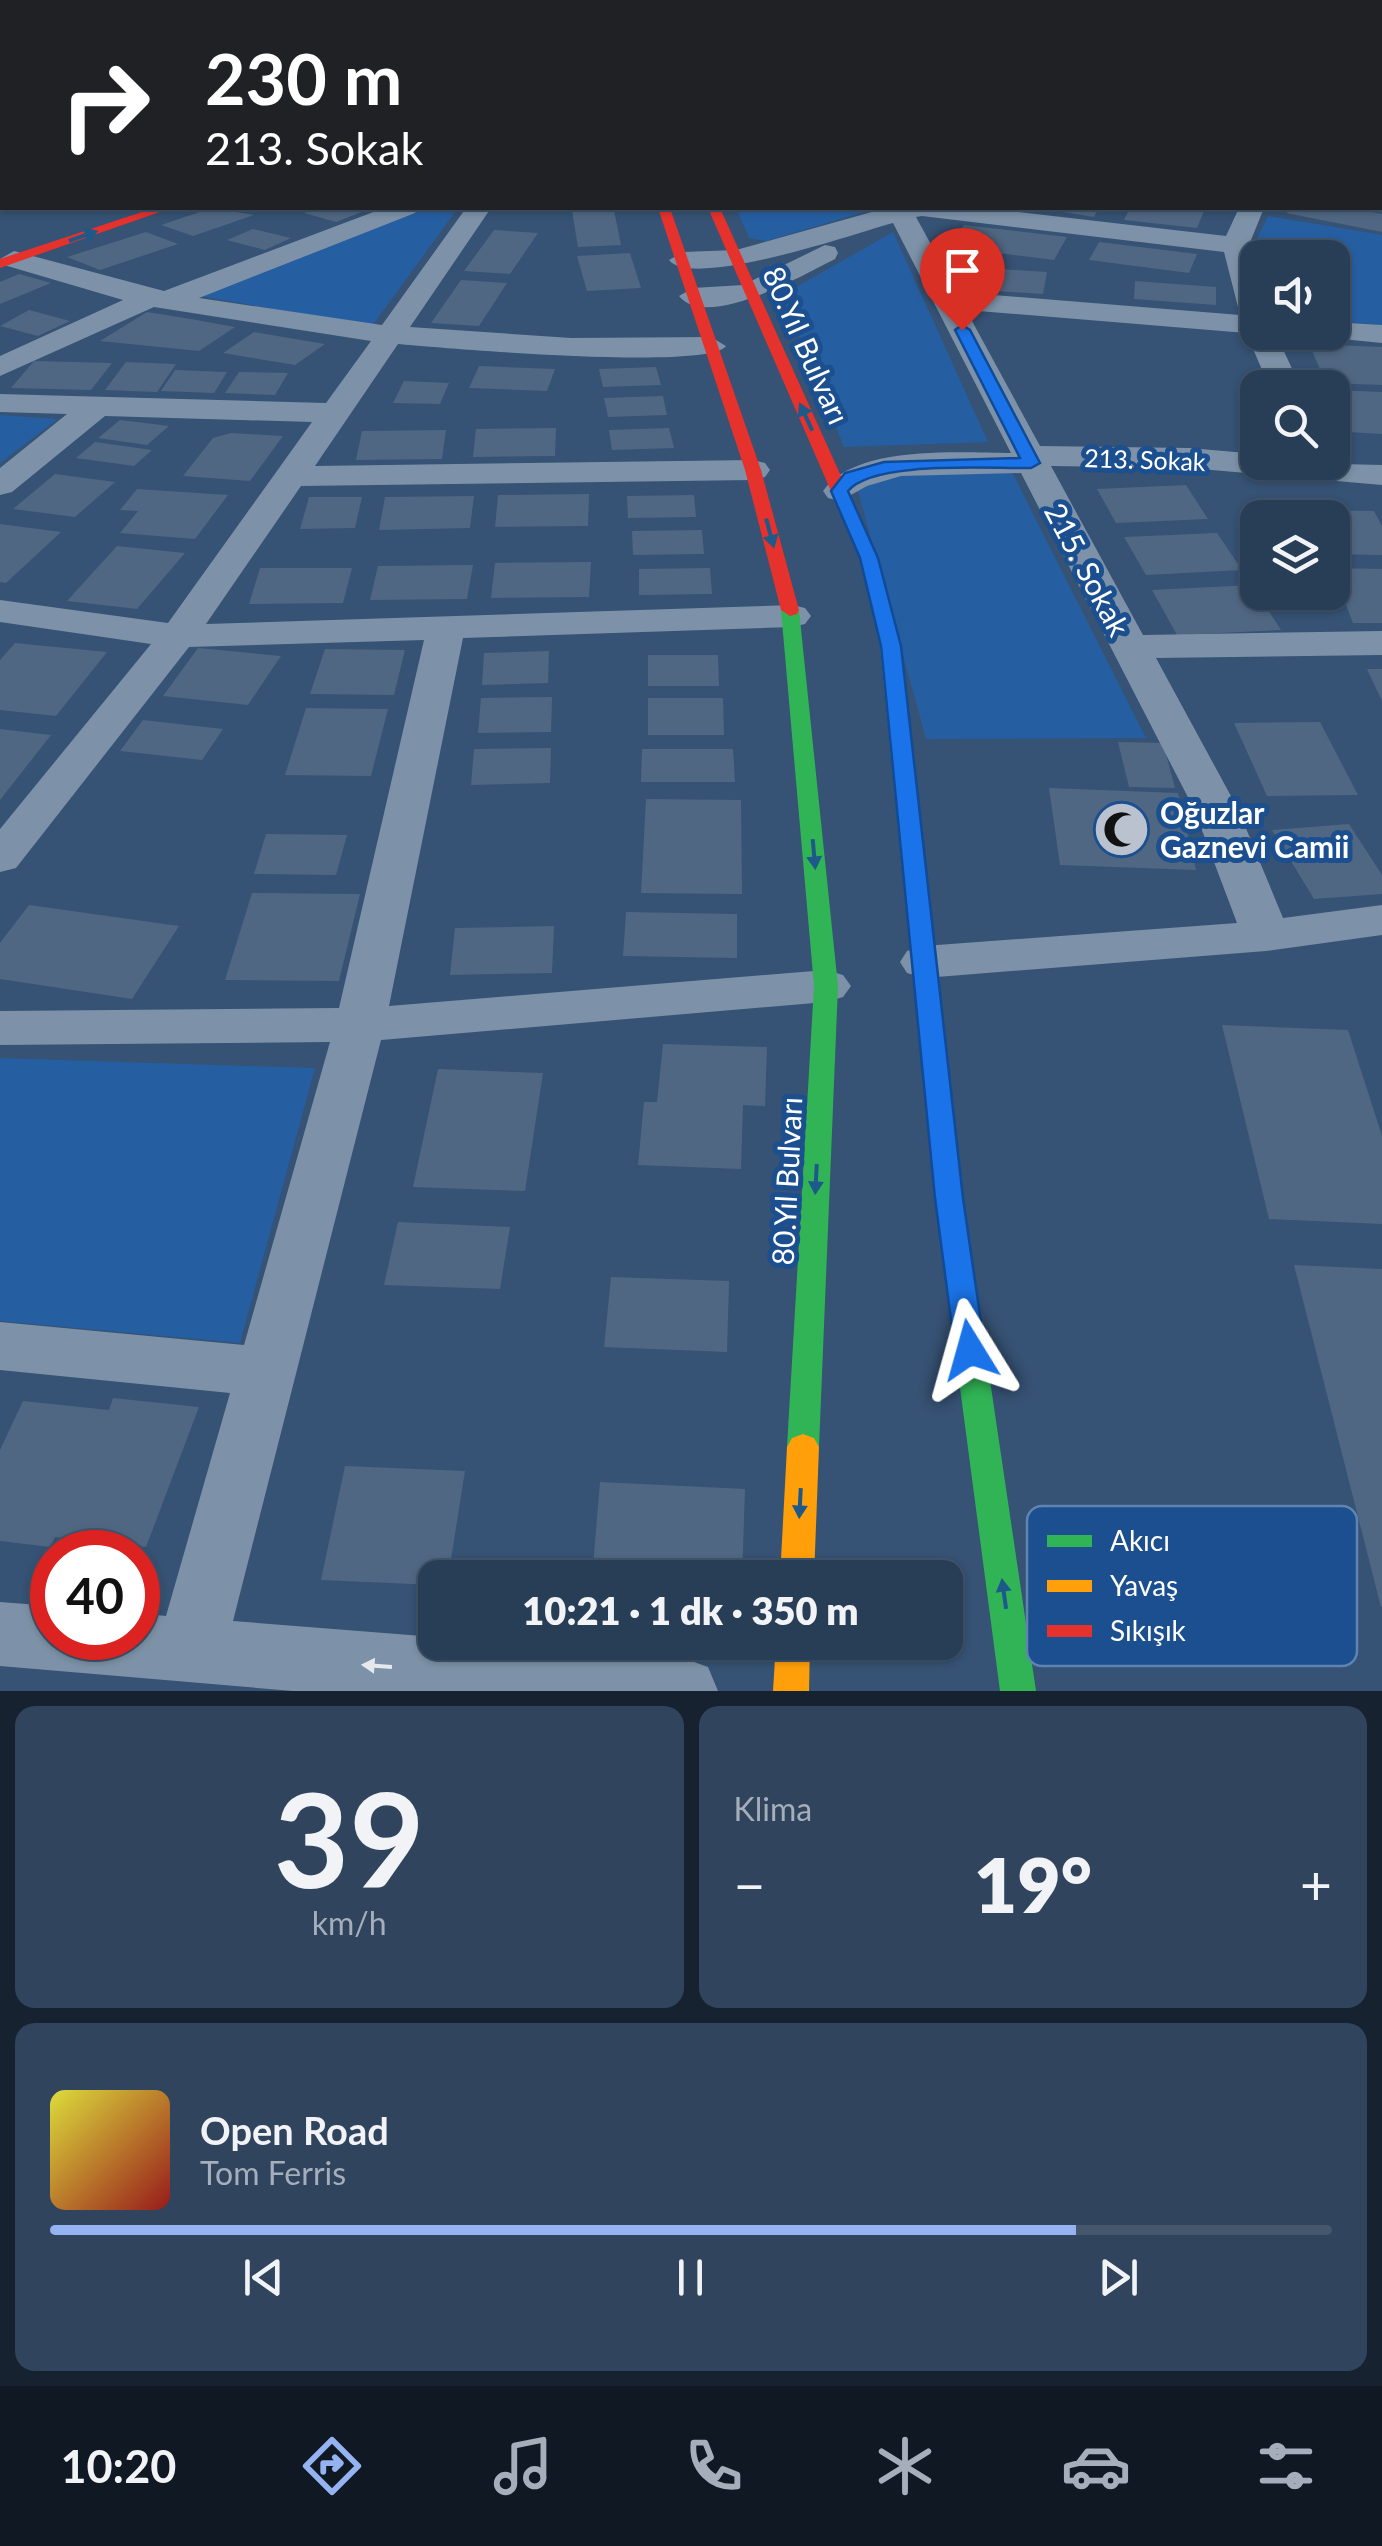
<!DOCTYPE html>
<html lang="tr">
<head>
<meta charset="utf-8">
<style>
	:root { --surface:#283e57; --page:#30455d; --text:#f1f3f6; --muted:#a5aeba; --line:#44576d; --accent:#95b2f1 }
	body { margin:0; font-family:Lato,sans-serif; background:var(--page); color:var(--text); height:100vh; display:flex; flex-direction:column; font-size:38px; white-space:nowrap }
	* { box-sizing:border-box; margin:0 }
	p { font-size:32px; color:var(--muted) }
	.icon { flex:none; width:55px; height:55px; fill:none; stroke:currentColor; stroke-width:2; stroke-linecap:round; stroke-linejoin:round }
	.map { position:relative; height:1691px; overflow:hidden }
	.panel { display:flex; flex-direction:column; gap:15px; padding:15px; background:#162230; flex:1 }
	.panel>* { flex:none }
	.banner { position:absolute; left:0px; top:0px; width:1382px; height:210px; box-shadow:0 2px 8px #0004,0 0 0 2px var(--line); background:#202124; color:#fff; overflow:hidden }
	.tools { position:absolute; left:1240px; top:240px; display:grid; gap:20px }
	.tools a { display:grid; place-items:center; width:110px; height:110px; border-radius:20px; background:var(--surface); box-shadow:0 2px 8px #0004,0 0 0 2px var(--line); font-size:50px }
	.speed { position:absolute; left:30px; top:1530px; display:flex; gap:20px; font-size:50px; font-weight:700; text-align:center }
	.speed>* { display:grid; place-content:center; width:130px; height:130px; border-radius:50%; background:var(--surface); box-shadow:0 2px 8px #0004,0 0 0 2px var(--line); line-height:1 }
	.speed .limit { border:15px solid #d22; background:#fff; color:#111 }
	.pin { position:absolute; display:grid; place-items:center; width:85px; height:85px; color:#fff; margin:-102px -42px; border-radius:50% 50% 50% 0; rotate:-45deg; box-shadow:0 0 10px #0007 }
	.pin .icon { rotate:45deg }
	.me { position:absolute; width:110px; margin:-55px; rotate:352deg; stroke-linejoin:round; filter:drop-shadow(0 0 8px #0008) }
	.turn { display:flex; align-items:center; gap:35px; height:210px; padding:0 40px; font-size:45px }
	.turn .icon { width:130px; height:130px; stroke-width:2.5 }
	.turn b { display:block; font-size:70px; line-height:85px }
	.big { font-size:75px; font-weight:800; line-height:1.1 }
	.panel .card { flex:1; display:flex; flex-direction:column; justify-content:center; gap:15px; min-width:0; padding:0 35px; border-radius:20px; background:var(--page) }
	.panel .dial { align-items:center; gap:0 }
	.dial b { font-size:130px; line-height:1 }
	.song { display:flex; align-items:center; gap:30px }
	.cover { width:120px; height:120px; border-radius:15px; background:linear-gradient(135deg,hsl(60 70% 55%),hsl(0 70% 35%)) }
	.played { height:10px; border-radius:5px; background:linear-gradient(90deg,var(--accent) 80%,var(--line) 80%) }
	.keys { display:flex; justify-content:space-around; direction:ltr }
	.heat { display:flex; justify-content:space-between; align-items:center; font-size:55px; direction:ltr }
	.panel .tiles { flex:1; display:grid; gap:15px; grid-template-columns:1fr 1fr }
	.card:last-child { grid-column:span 2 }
	.trip { position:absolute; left:418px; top:1560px; width:545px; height:100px; border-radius:20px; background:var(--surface); box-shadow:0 2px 8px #0004,0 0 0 2px var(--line); font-weight:800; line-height:100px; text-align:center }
	.tabs { display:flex; height:160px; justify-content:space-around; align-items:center; background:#101923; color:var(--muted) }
	.tabs .icon { width:70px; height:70px }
	.tabs .active { color:var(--accent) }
	.tabs b { font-size:45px; color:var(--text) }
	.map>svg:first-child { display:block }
	.green { fill:#265fa1 }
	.building { fill:#506783 }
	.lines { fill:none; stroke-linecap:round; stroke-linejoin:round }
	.lane { fill:#7d92a8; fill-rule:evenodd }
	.street { fill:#7d92a8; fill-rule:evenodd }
	.fast { fill:#30b455; fill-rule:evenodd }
	.slow { fill:#ff9f0a; fill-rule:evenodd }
	.jam { fill:#e5322d; fill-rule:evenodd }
	.oneway { fill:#1d5989 }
	.oneway2 { fill:#e5e9ee }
	.route { fill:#1a73e8; stroke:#114b97; stroke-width:2.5 }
	.labels { text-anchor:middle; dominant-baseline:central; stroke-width:10; stroke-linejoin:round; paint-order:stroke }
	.far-street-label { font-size:25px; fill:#fff; stroke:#1b4f8f }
	.street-label { font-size:30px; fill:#fff; stroke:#1b4f8f }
	.poi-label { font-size:30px; font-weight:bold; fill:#fff; stroke:#1b4f8f; text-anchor:start }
	.key { fill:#1b4f8f; stroke:#5f84b1; stroke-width:2.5 }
	.key-label { font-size:28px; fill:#fff }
</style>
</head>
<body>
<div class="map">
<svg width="1382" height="1691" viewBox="0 0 1382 1691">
	<rect width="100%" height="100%" fill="#365274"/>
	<g class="green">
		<path d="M 425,208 L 458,208 L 372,326 L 200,296 Z"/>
		<path d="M 736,208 L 878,208 L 766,241 L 749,238 Z"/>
		<path d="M 1268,216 L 1382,235 L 1382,325 L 1333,321 L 1332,258 L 1258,258 L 1257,265 L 1251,251 Z"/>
		<path d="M 893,232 L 988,442 L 844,447 L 782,295 Z"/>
		<path d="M 0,415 L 58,419 L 0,463 Z"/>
		<path d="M 1012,472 L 1146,738 L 926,739 L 856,484 L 879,476 Z"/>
		<path d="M 0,1058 L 315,1068 L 240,1343 L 0,1321 Z"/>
	</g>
	<g class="building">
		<path d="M 212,208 L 254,215 L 193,236 L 161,225 Z"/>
		<path d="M 318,208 L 372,208 L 336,222 L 304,213 Z"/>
		<path d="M 1037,208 L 1099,208 L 1094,217 Z"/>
		<path d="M 1130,208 L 1173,208 L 1204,211 L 1197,228 L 1124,220 Z"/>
		<path d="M 1292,208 L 1351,208 L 1382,214 L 1382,232 L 1286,213 Z"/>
		<path d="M 614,210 L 621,245 L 578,247 L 572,211 Z"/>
		<path d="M 964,225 L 1067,237 L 1054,260 L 948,247 Z"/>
		<path d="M 253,229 L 291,238 L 265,250 L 227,240 Z"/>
		<path d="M 494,230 L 538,233 L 510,274 L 464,271 Z"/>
		<path d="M 146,232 L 178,244 L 100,270 L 67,257 Z"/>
		<path d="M 1099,242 L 1197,254 L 1189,273 L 1089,260 Z"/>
		<path d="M 630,253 L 641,288 L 587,291 L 577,256 Z"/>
		<path d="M 985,268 L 1047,272 L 1043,294 L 980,290 Z"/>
		<path d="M 19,274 L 51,283 L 0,304 L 0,282 Z"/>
		<path d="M 461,280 L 507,283 L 479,326 L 431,323 Z"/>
		<path d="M 1135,281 L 1216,287 L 1216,305 L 1134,299 Z"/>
		<path d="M 29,310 L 70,321 L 38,336 L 0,326 Z"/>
		<path d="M 147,312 L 191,319 L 235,327 L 199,351 L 100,341 Z"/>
		<path d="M 254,332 L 289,338 L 325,344 L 295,365 L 223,353 Z"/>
		<path d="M 1309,344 L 1382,347 L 1382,385 L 1326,383 Z"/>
		<path d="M 34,361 L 112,363 L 91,390 L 11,388 Z"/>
		<path d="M 126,362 L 176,364 L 157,392 L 105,390 Z"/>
		<path d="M 479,366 L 555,369 L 547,391 L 469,388 Z"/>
		<path d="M 656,367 L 661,385 L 603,387 L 599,369 Z"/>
		<path d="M 175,370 L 227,372 L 214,393 L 161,391 Z"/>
		<path d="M 239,372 L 288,373 L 275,395 L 225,393 Z"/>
		<path d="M 404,381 L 449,383 L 440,404 L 393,403 Z"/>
		<path d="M 1332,390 L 1382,392 L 1382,434 L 1348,432 Z"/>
		<path d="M 663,396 L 667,415 L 608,417 L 604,398 Z"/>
		<path d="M 120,420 L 169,426 L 147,445 L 98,438 Z"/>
		<path d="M 556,428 L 555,456 L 473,457 L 476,429 Z"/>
		<path d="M 669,428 L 674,448 L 612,450 L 609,430 Z"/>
		<path d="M 446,430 L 442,459 L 356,460 L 362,431 Z"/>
		<path d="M 231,433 L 283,436 L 250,481 L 183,476 L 213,438 Z"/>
		<path d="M 95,442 L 152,450 L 134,466 L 76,458 Z"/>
		<path d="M 55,474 L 115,482 L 75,517 L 13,509 Z"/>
		<path d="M 1186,485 L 1208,519 L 1116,523 L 1097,489 Z"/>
		<path d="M 137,489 L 228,495 L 195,539 L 120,533 L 138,511 L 120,510 Z"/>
		<path d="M 589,494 L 588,526 L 495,527 L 498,495 Z"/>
		<path d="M 694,495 L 696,517 L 628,518 L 627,496 Z"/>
		<path d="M 474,496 L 470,528 L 379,530 L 385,497 Z"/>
		<path d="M 309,497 L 362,497 L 355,528 L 300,529 Z"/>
		<path d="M 1302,510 L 1374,511 L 1382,526 L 1382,555 L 1332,554 L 1332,518 L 1305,518 Z"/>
		<path d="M 0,524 L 61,532 L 6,583 L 0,582 Z"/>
		<path d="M 702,530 L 704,554 L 633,555 L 632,531 Z"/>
		<path d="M 1217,533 L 1242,570 L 1146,575 L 1124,537 Z"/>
		<path d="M 117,546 L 185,553 L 137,609 L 67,601 Z"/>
		<path d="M 591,562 L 589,597 L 491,598 L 495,563 Z"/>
		<path d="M 473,565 L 467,599 L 370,600 L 378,566 Z"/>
		<path d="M 260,568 L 352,568 L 343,603 L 249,604 Z"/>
		<path d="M 710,568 L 712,594 L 639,595 L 639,569 Z"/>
		<path d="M 1332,568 L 1382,569 L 1382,623 L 1353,623 Z"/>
		<path d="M 1252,585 L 1281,630 L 1177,635 L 1152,590 Z"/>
		<path d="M 15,643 L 107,652 L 56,716 L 0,710 L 0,660 Z"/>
		<path d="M 198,648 L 281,656 L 248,705 L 163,696 Z"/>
		<path d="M 325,649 L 405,650 L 394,695 L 310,694 Z"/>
		<path d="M 549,651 L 548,683 L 482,685 L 484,653 Z"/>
		<path d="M 648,655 L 718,655 L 719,686 L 648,686 Z"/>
		<path d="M 1367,669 L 1382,669 L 1382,701 Z"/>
		<path d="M 552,697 L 551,732 L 478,733 L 481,698 Z"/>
		<path d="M 648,698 L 723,698 L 724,735 L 648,735 Z"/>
		<path d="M 306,708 L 388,709 L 371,776 L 285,775 Z"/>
		<path d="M 143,720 L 223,729 L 202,760 L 120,751 Z"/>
		<path d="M 1320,722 L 1358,795 L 1267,796 L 1234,723 Z"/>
		<path d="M 0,729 L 51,735 L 0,800 Z"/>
		<path d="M 1118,742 L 1163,743 L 1175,788 L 1129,787 Z"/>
		<path d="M 551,748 L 550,783 L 471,785 L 474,749 Z"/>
		<path d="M 642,749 L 733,749 L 735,782 L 641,782 Z"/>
		<path d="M 1049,788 L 1178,793 L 1196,870 L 1060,865 Z"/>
		<path d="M 646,799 L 741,800 L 742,894 L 641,893 Z"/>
		<path d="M 1349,824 L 1382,875 L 1382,894 L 1314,899 L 1272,830 Z"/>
		<path d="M 266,834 L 347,835 L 336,875 L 254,874 Z"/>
		<path d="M 252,893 L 360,894 L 339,981 L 225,980 Z"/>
		<path d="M 29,905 L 179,926 L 132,999 L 0,979 L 0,943 Z"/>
		<path d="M 626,912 L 737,914 L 737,958 L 623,956 Z"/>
		<path d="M 554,926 L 552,973 L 450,975 L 455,928 Z"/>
		<path d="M 1222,1025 L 1348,1030 L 1382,1136 L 1382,1224 L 1269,1219 Z"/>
		<path d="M 663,1044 L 767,1047 L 765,1106 L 743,1105 L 741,1169 L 638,1165 L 644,1102 L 657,1102 Z"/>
		<path d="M 438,1069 L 543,1073 L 525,1191 L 413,1187 Z"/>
		<path d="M 398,1222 L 510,1227 L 500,1289 L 384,1285 Z"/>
		<path d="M 1294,1265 L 1382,1269 L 1382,1606 L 1381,1607 Z"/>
		<path d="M 611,1277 L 729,1281 L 727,1352 L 604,1347 Z"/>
		<path d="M 113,1398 L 199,1407 L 146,1547 L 55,1537 L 50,1547 L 0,1541 L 0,1450 L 23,1401 L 109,1410 Z"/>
		<path d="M 345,1466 L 465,1471 L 448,1578 L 435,1578 L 435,1585 L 321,1580 Z"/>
		<path d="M 600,1482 L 745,1489 L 742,1578 L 592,1578 Z"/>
	</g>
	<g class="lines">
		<rect class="lane" x="0" y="125" width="2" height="7"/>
		<g class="street">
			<path d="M 1021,0 L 1051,0 L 1053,2 L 1023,2 Z"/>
			<rect x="1380" y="44" width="2" height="12"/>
			<path d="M 1380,109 L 1382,110 L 1382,124 L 1380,123 Z"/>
			<rect x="1380" y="189" width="2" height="16"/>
			<path d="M 384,208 L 419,208 L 415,213 L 199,298 L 382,325 L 466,208 L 491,208 L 410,327 L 571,338 L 711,337 L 726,346 C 709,371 441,348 398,344 L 315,466 L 753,460 L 765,463 L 770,470 L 765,477 L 753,480 L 301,486 L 206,624 L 792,605 L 805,608 L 811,616 L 805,624 L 792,627 L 463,638 L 389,1006 L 826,970 L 843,975 L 851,986 L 843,997 L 826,1002 L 381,1040 L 233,1621 L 435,1637 L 435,1642 L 497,1642 L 683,1658 L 708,1667 L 718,1691 L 293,1691 L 0,1666 L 0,1602 L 52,1606 L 52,1638 L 138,1638 L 138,1613 L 166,1616 L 230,1393 L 0,1370 L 0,1322 L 244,1345 L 330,1042 L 0,1045 L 0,1011 L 339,1008 L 424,640 L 189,647 L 16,868 L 0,872 L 0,829 L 151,644 L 0,622 L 0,600 L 168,623 L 312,422 L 105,416 L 12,492 L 0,495 L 0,468 L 67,414 L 0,412 L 0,394 L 326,403 L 371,341 L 154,307 L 0,376 L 0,356 L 123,300 L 4,265 L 0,259 L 14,251 L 164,291 Z"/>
			<path d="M 886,208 L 984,208 L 1226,236 L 1239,208 L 1264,208 L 1249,245 L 1258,274 L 1258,332 L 1275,332 L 1301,388 L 1270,388 L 1246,333 L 966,310 L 1040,446 L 1189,448 L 1258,454 L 1258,462 L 1382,465 L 1382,485 L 1189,468 L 1051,466 L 1143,635 L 1382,631 L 1382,655 L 1156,658 L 1238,809 L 1283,918 L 1382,905 L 1382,935 L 1266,951 L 924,978 L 907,973 L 900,962 L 907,951 L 924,946 L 1237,923 L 1194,809 L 1021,473 L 901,476 L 867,486 L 840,501 L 828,498 L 823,491 C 856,444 960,453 1011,453 L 893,223 C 856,233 693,290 669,260 L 683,252 L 736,250 ZM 922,216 L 1224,252 L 1240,315 L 957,292 L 916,217 Z"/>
			<path d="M 825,245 L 835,247 L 838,253 L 835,259 C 805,274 706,331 679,296 L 693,288 L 743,285 Z"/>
			<path d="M 1332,322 L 1382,325 L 1382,343 L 1322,337 L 1318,332 L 1332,332 Z"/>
		</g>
		<g class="fast">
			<path d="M 790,604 L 799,610 L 838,986 L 819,1447 L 814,1456 L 803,1460 L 792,1456 L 787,1447 L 814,986 L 781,610 Z"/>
			<path d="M 889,631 L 899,637 L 963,1198 L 1036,1691 L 1000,1691 L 935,1198 L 879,637 Z"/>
		</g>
		<g class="slow">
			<path d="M 803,1434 L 814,1438 L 819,1447 L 814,1578 L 780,1578 L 787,1447 L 792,1438 Z"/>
			<path d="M 776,1642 L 810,1642 L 809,1691 L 773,1691 Z"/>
		</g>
		<g class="jam">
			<path d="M 154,208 L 171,208 L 0,268 L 0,259 Z"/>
			<path d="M 658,208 L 670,208 L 761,470 L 799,610 L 797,614 L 790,616 L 781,610 L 745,470 Z"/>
			<path d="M 708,208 L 720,208 L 878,558 L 899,637 L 896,641 L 889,643 L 879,637 L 860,558 Z"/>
		</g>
	</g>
	<defs><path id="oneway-solid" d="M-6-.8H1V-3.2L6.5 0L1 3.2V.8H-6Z" transform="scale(2.5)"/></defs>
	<g class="oneway">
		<use href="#oneway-solid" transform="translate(83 236) rotate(-19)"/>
		<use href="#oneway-solid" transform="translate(806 417) rotate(-115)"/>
		<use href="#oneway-solid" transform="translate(770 533) rotate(75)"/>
		<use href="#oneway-solid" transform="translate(814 854) rotate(85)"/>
		<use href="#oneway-solid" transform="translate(816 1179) rotate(93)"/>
		<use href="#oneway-solid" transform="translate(800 1503) rotate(93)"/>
		<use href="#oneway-solid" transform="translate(1004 1594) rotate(-98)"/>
	</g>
	<use class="oneway2" href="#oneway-solid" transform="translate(377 1666) rotate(-176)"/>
	<path class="route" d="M 962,325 L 970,330 L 1040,463 L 1031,468 C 990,469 873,460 848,491 L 878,558 L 901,646 L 963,1198 L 985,1350 L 981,1358 L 970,1362 L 959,1358 L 955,1350 L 935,1198 L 881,646 L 860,558 L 831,491 L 845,473 L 884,462 L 1020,458 L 955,330 Z"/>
	<defs>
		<symbol id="mosque-disc" viewBox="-11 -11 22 22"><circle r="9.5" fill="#b9c2ce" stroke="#1b4f8f"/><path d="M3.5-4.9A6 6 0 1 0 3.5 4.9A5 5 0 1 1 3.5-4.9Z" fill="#111"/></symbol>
	</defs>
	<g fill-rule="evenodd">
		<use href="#mosque-disc" x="1090" y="798" width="63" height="63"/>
	</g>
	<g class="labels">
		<g class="far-street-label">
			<text transform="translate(1145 459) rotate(2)">213. Sokak</text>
		</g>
		<g class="street-label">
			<text transform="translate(807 345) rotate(66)">80.Yıl Bulvarı</text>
			<text transform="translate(1088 569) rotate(62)">215. Sokak</text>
			<text transform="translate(786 1181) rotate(-87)">80.Yıl Bulvarı</text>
		</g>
		<g class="poi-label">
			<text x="1160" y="812">Oğuzlar<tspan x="1160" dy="34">Gaznevi Camii</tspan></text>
		</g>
	</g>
	<rect x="1027" y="1506" width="330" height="160" rx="15" class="key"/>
	<rect x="1047" y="1535" width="45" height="12" fill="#30b455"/>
	<rect x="1047" y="1580" width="45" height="12" fill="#ff9f0a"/>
	<rect x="1047" y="1625" width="45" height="12" fill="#e5322d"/>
	<g class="key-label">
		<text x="1110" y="1551">Akıcı</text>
		<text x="1110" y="1596">Yavaş</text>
		<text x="1110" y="1641">Sıkışık</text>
	</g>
</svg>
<div class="tools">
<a><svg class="icon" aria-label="sound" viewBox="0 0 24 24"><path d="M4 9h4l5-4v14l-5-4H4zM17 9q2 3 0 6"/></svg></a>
<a><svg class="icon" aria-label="search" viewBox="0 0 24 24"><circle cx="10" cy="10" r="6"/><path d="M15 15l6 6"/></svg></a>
<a><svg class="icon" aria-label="layers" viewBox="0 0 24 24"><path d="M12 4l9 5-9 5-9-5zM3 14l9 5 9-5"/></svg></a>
</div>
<div class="speed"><div class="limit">40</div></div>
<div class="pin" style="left:962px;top:330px;background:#d93025"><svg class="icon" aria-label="arrive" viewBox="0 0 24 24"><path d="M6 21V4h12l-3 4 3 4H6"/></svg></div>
<svg class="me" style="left:970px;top:1350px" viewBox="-20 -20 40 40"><path d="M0-17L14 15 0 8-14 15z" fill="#1a73e8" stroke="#fff" stroke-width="4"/></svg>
<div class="trip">10:21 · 1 dk · 350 m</div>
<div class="banner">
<div class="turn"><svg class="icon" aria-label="right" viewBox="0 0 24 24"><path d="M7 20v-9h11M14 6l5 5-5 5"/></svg><div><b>230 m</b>213. Sokak</div></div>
</div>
</div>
<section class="panel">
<div class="tiles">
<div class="card dial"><b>39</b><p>km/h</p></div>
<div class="card"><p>Klima</p>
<div class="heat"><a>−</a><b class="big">19°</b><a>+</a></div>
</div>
<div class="card">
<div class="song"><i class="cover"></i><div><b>Open Road</b><p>Tom Ferris</p></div></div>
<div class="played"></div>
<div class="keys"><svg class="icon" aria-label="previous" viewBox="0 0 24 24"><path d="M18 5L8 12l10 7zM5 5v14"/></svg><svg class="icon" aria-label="pause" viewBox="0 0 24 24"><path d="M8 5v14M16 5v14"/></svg><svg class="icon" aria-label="next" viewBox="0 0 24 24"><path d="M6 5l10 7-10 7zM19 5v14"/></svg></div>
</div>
</div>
</section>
<nav class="tabs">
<b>10:20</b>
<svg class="icon active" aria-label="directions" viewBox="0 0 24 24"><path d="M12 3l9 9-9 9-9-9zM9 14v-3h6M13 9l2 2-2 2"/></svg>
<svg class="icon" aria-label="music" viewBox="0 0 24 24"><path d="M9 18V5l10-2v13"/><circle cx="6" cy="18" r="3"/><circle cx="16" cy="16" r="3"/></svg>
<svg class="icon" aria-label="phone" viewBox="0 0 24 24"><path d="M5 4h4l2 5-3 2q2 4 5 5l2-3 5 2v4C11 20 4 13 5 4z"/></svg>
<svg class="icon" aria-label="climate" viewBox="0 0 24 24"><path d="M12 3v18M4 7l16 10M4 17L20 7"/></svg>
<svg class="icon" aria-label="car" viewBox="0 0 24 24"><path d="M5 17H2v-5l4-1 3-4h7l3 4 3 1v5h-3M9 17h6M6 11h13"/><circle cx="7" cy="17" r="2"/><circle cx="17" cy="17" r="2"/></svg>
<svg class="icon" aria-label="filters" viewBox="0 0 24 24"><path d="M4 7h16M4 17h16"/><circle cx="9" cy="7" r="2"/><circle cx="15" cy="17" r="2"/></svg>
</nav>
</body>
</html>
